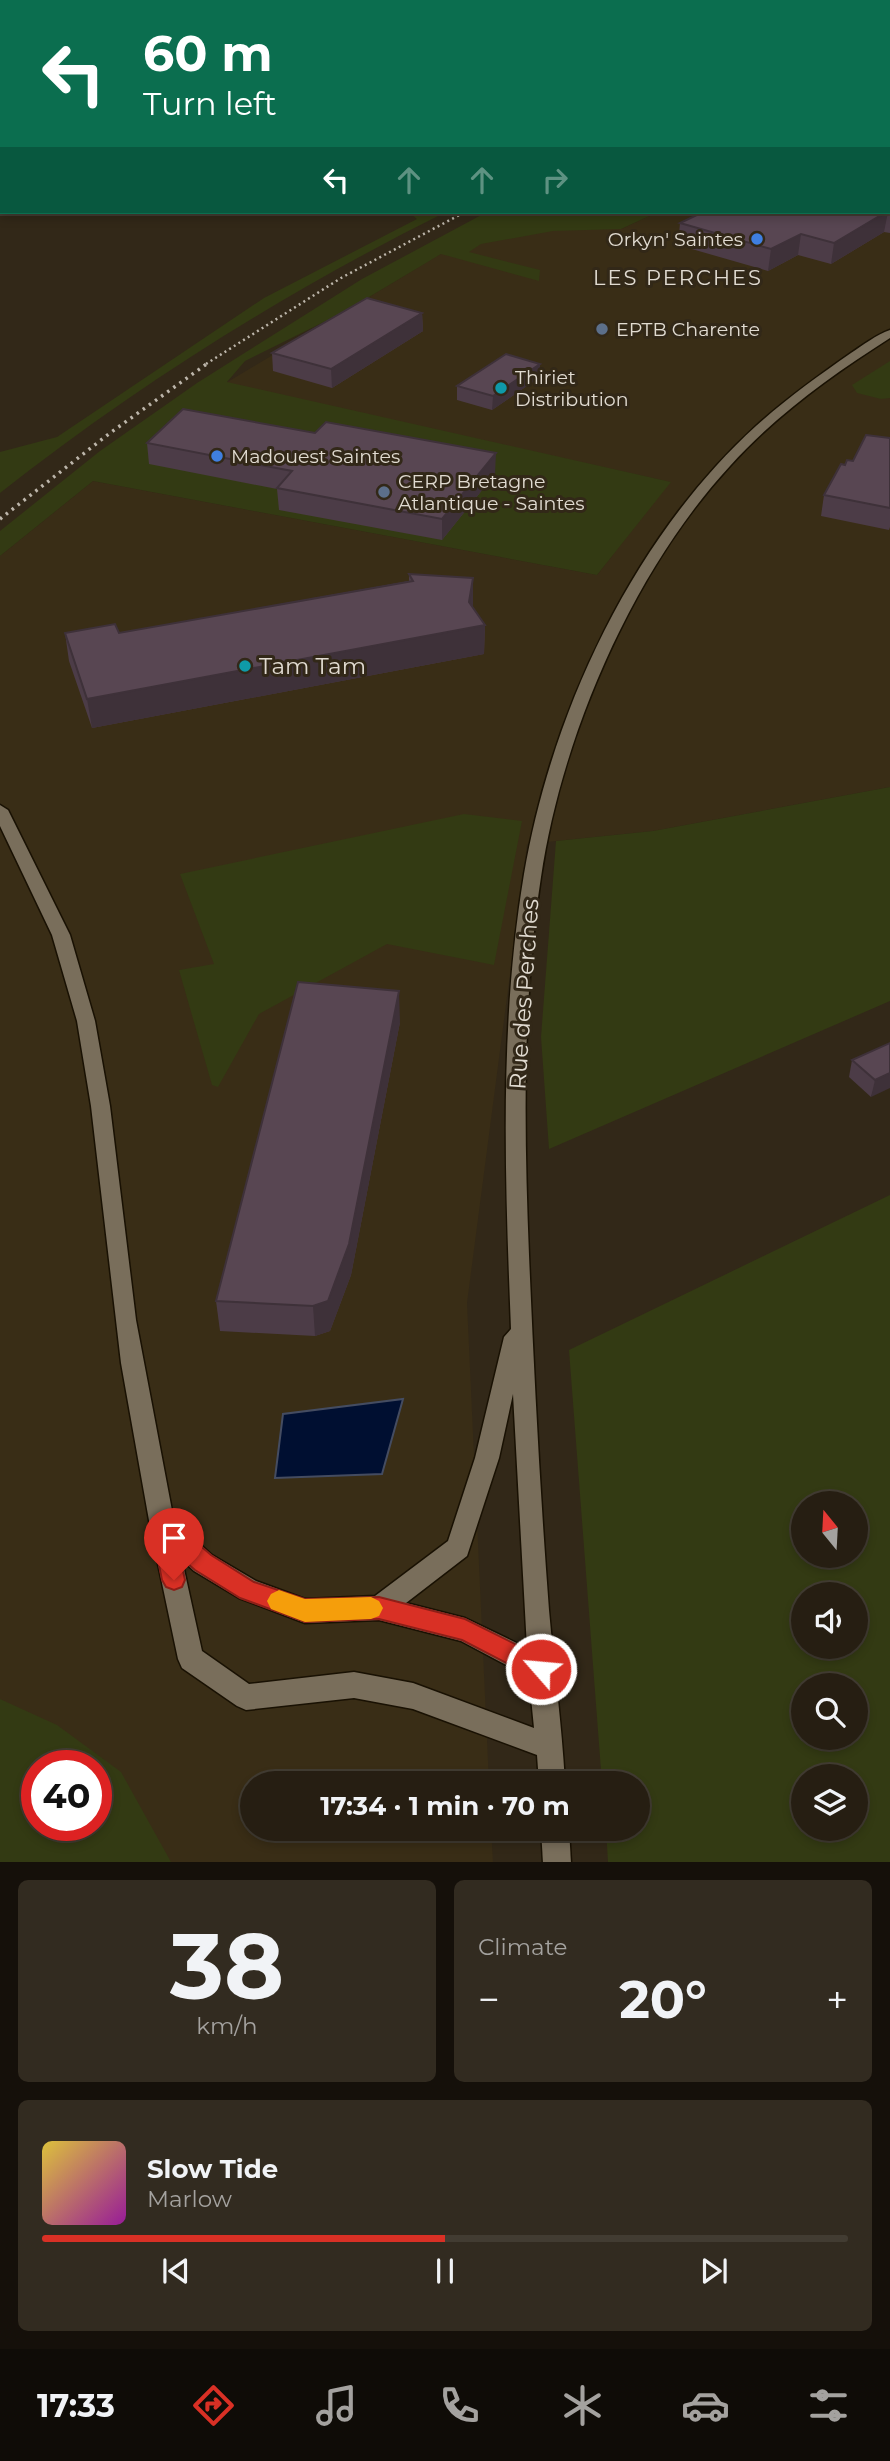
<!DOCTYPE html>
<html lang="en">
<head>
<meta charset="utf-8">
<style>
	:root { --surface:#261e12; --page:#322b20; --text:#f1f3f6; --muted:#a4a29f; --line:#423c32; --accent:#d93025 }
	body { margin:0; font-family:Montserrat,sans-serif; background:var(--page); color:var(--text); height:100vh; display:flex; flex-direction:column; font-size:26px; white-space:nowrap }
	* { box-sizing:border-box; margin:0 }
	p { font-size:23px; color:var(--muted) }
	.icon { flex:none; width:38px; height:38px; fill:none; stroke:currentColor; stroke-width:2; stroke-linecap:round; stroke-linejoin:round }
	.map { position:relative; height:1862px; overflow:hidden }
	.details { display:flex; flex-direction:column; gap:18px; padding:18px; background:#15100a; flex:1 }
	.details>* { flex:none }
	.guide { position:absolute; left:0px; top:0px; width:891px; height:214px; box-shadow:0 4px 10px #0003,0 0 0 2px var(--line); background:#0b6e4f; color:#fff; overflow:hidden }
	.needle { width:46px; rotate:342deg }
	.controls { position:absolute; left:791px; top:1491px; display:grid; gap:14px }
	.controls a { display:grid; place-items:center; width:77px; height:77px; border-radius:50%; background:var(--surface); box-shadow:0 4px 10px #0003,0 0 0 2px var(--line); font-size:35px }
	.speed { position:absolute; left:21px; top:1750px; display:flex; gap:14px; font-size:35px; font-weight:700; text-align:center }
	.speed>* { display:grid; place-content:center; width:91px; height:91px; border-radius:50%; background:var(--surface); box-shadow:0 4px 10px #0003,0 0 0 2px var(--line); line-height:1 }
	.speed .limit { border:10px solid #d22; background:#fff; color:#111 }
	.pin { position:absolute; display:grid; place-items:center; width:60px; height:60px; color:#fff; margin:-72px -30px; border-radius:50% 50% 50% 0; rotate:-45deg; box-shadow:0 0 7px #0007 }
	.pin .icon { rotate:45deg }
	.me { position:absolute; width:77px; margin:-38px; rotate:297deg; stroke-linejoin:round; filter:drop-shadow(0 0 5px #0008) }
	.turn { display:flex; align-items:center; gap:24px; height:147px; padding:0 28px; font-size:32px }
	.turn .icon { width:91px; height:91px; stroke-width:2.5 }
	.turn b { display:block; font-size:49px; line-height:60px }
	.lanes { display:flex; align-items:center; height:66px; padding:0 28px; background:#0003; justify-content:center; gap:35px; direction:ltr }
	.lanes .off { opacity:.35 }
	.big { font-size:52px; font-weight:700; line-height:1.1 }
	.details .card { flex:1; display:flex; flex-direction:column; justify-content:center; gap:10px; min-width:0; padding:0 24px; border-radius:10px; background:var(--page) }
	.details .dial { align-items:center; gap:0 }
	.dial b { font-size:91px; line-height:1 }
	.song { display:flex; align-items:center; gap:21px }
	.cover { width:84px; height:84px; border-radius:10px; background:linear-gradient(135deg,hsl(50 70% 55%),hsl(300 70% 35%)) }
	.played { height:7px; border-radius:4px; background:linear-gradient(90deg,var(--accent) 50%,var(--line) 50%) }
	.keys { display:flex; justify-content:space-around; direction:ltr }
	.heat { display:flex; justify-content:space-between; align-items:center; font-size:38px; direction:ltr }
	.details .tiles { flex:1; display:grid; gap:18px; grid-template-columns:1fr 1fr }
	.card:last-child { grid-column:span 2 }
	.trip { position:absolute; left:240px; top:1771px; width:410px; height:70px; border-radius:35px; background:var(--surface); box-shadow:0 4px 10px #0003,0 0 0 2px var(--line); font-weight:700; line-height:70px; text-align:center }
	.tabs { display:flex; height:112px; justify-content:space-around; align-items:center; background:#0f0c07; color:var(--muted) }
	.tabs .icon { width:49px; height:49px }
	.tabs .selected { color:var(--accent) }
	.tabs b { font-size:32px; color:var(--text) }
	.map>svg:first-child { display:block }
	.built { fill:#392d16; fill-rule:evenodd }
	.green { fill:#333a13; fill-rule:evenodd }
	.water { fill:#000f31; stroke:#444c61; stroke-width:2 }
	.lines { fill:none; stroke-linecap:round; stroke-linejoin:round }
	.minor-casing { stroke:#191103; stroke-width:3 }
	.minor { fill:#796e5b; fill-rule:evenodd }
	.rail-far1 { stroke:#bdb6ab; stroke-width:2.5; stroke-dasharray:2 3.5; stroke-linecap:butt }
	.rail { stroke:#bdb6ab; stroke-width:3.5; stroke-dasharray:2.5 5; stroke-linecap:butt }
	.wall { fill:#4c3c47 }
	.shaded-wall { fill:#3e3139 }
	.building { fill:#584652; stroke:#3e3139; stroke-width:2 }
	.route { fill:#d93025; stroke:#8d1f18; stroke-width:2 }
	.slow { fill:#f59e0b }
	.shop-dot { fill:#3f7fe0; stroke:#322818; stroke-width:2.5 }
	.service-dot { fill:#5c6f8a; stroke:#322818; stroke-width:2.5 }
	.culture-dot { fill:#0f9aa8; stroke:#322818; stroke-width:2.5 }
	.labels { text-anchor:middle; dominant-baseline:central; stroke-width:6; stroke-linejoin:round; paint-order:stroke }
	.far-poi-label { font-size:19px; fill:#e1dbd1; stroke:#322818; text-anchor:start }
	.far-neighbourhood-label { font-size:21px; letter-spacing:2px; fill:#e1dbd1; stroke:#322818 }
	.poi-label { font-size:23px; fill:#e1dbd1; stroke:#322818; text-anchor:start }
	.street-label { font-size:23px; fill:#e1dbd1; stroke:#322818 }
</style>
</head>
<body>
<div class="map">
<svg width="890" height="1863" viewBox="0 0 890 1863">
	<rect width="100%" height="100%" fill="#322818"/>
	<path class="built" d="M 890,171 L 890,787 L 653,831 L 527,844 L 467,1303 L 489,1783 L 252,1783 L 252,1829 L 491,1829 L 493,1862 L 0,1863 L 0,556 L 93,481 L 597,575 L 670,482 L 226,383 L 437,256 L 527,212 L 560,212 L 621,229 L 658,212 L 889,212 ZM 37,1766 L 96,1766 L 96,1825 L 37,1825 Z"/>
	<g class="green">
		<path d="M 409,212 L 446,212 C 289,290 138,384 0,493 L 0,452 L 57,437 L 264,298 L 417,219 Z"/>
		<path d="M 487,212 L 658,212 L 621,229 L 553,231 L 481,244 L 469,252 L 540,270 L 539,281 L 441,254 L 344,312 L 245,361 L 227,382 L 671,482 L 597,575 L 93,481 L 0,556 L 0,531 L 100,451 L 197,383 L 362,279 Z"/>
		<path d="M 890,361 L 890,398 L 881,399 L 857,393 L 852,385 Z"/>
		<path d="M 890,787 L 890,1001 L 549,1149 L 541,1037 L 556,841 L 653,831 Z"/>
		<path d="M 464,814 L 522,821 L 494,965 L 387,944 L 259,1014 L 218,1087 L 212,1085 L 179,970 L 214,964 L 180,874 Z"/>
		<path d="M 890,1195 L 890,1862 L 608,1862 L 606,1829 L 637,1829 L 637,1783 L 602,1783 L 569,1350 ZM 803,1503 L 856,1503 L 856,1556 L 803,1556 ZM 803,1594 L 856,1594 L 856,1647 L 803,1647 ZM 803,1685 L 856,1685 L 856,1738 L 803,1738 ZM 803,1776 L 856,1776 L 856,1829 L 803,1829 Z"/>
		<path d="M 0,1699 L 57,1725 L 121,1772 L 171,1862 L 0,1862 ZM 37,1766 L 96,1766 L 96,1825 L 37,1825 Z"/>
	</g>
	<path class="water" d="M 403,1399 L 382,1474 L 275,1478 L 283,1414 Z"/>
	<g class="lines">
		<defs>
			<g id="minor">
				<path d="M 890,330 L 890,338 C 832,375 776,415 730,466 C 633,571 562,735 541,877 C 522,1002 524,1129 529,1255 C 534,1374 540,1492 549,1610 C 554,1668 562,1726 565,1783 L 539,1783 L 537,1755 L 413,1709 L 354,1698 L 246,1710 L 237,1706 L 182,1668 L 178,1659 L 150,1526 L 121,1363 L 91,1106 L 77,1021 L 52,935 L 0,826 L 0,805 L 8,810 L 70,935 L 95,1021 L 110,1106 L 136,1320 L 174,1521 L 212,1555 L 256,1581 L 305,1599 L 375,1596 L 448,1541 L 475,1458 L 504,1337 L 511,1329 C 505,1178 499,1024 524,874 C 552,711 633,538 756,426 C 786,399 818,376 851,353 C 863,345 876,335 890,330 ZM 513,1394 L 527,1648 L 465,1618 L 406,1603 L 467,1556 L 499,1458 ZM 182,1560 L 194,1571 L 239,1598 L 305,1623 L 379,1620 L 461,1641 L 529,1677 L 534,1728 L 413,1683 L 354,1672 L 249,1684 L 202,1651 Z"/>
				<path d="M 541,1829 L 569,1829 L 571,1863 L 543,1863 Z"/>
			</g>
		</defs>
		<use href="#minor" class="minor-casing"/>
		<use href="#minor" class="minor"/>
		<path class="rail-far1" d="M 206,364 L 341,278 L 465,212"/>
		<path class="rail" d="M 0,519 L 110,433 L 208,363"/>
	</g>
	<g class="wall">
		<path d="M 889,182 L 890,183 L 890,233 L 884,232 L 831,264 L 798,255 L 768,271 L 678,245 L 680,223 L 703,212 L 889,212 Z"/>
		<path d="M 422,313 L 423,331 L 332,388 L 273,371 L 272,353 Z"/>
		<path d="M 540,364 L 540,377 L 492,410 L 457,400 L 457,386 Z"/>
		<path d="M 890,438 L 890,527 L 889,530 L 821,516 L 824,495 L 845,465 L 853,461 Z"/>
		<path d="M 147,443 L 495,474 L 442,540 L 279,510 L 277,489 L 149,464 Z"/>
		<path d="M 409,574 L 473,607 L 485,625 L 484,654 L 92,728 L 69,661 L 65,633 L 119,633 L 409,581 Z"/>
		<path d="M 400,1022 L 351,1275 L 330,1331 L 315,1336 L 220,1331 L 216,1301 Z"/>
		<path d="M 890,1043 L 871,1097 L 849,1077 L 852,1060 Z"/>
	</g>
	<g class="shaded-wall">
		<path d="M 886,212 L 888,212 L 884,232 L 831,264 L 834,243 Z"/>
		<path d="M 801,234 L 798,255 L 768,271 L 771,249 Z"/>
		<path d="M 422,313 L 423,331 L 332,388 L 331,369 Z"/>
		<path d="M 540,364 L 540,377 L 492,410 L 493,396 Z"/>
		<path d="M 496,453 L 495,474 L 442,540 L 442,519 Z"/>
		<path d="M 473,578 L 473,606 L 469,628 L 485,625 L 484,654 L 92,728 L 87,699 L 469,602 Z"/>
		<path d="M 399,991 L 400,1022 L 351,1275 L 330,1331 L 315,1336 L 313,1306 Z"/>
		<path d="M 890,1073 L 890,1088 L 871,1097 L 875,1080 Z"/>
	</g>
	<g class="building">
		<path d="M 889,182 L 890,183 L 890,211 L 889,211 Z"/>
		<path d="M 703,212 L 886,212 L 834,243 L 801,234 L 771,249 L 680,223 Z"/>
		<path d="M 367,298 L 422,313 L 331,369 L 272,353 Z"/>
		<path d="M 506,354 L 540,364 L 493,396 L 457,386 Z"/>
		<path d="M 183,409 L 315,433 L 326,422 L 496,453 L 442,519 L 277,488 L 292,471 L 147,443 Z"/>
		<path d="M 866,435 L 890,438 L 890,508 L 824,495 L 841,464 L 845,465 L 847,460 L 853,461 Z"/>
		<path d="M 409,574 L 473,578 L 469,602 L 485,625 L 87,699 L 65,633 L 115,624 L 119,633 L 413,581 Z"/>
		<path d="M 298,982 L 399,991 L 349,1244 L 328,1301 L 313,1306 L 216,1301 Z"/>
		<path d="M 890,1043 L 890,1073 L 875,1080 L 852,1060 Z"/>
	</g>
	<path class="route" d="M 162,1516 L 170,1519 L 211,1555 L 254,1582 L 305,1599 L 379,1597 L 465,1619 L 549,1661 L 553,1669 L 549,1677 L 541,1681 L 462,1640 L 379,1619 L 305,1622 L 240,1598 L 195,1570 L 180,1557 L 185,1580 L 182,1587 L 174,1590 L 166,1587 L 162,1580 L 151,1526 L 154,1519 Z"/>
	<path class="slow" d="M 279,1590 L 305,1599 L 371,1597 L 379,1601 L 383,1608 L 379,1616 L 371,1619 L 305,1622 L 271,1609 L 267,1601 L 271,1594 Z"/>
	<g class="shop-dot">
		<circle cx="757" cy="239" r="7"/>
		<circle cx="217" cy="456" r="7"/>
	</g>
	<g class="service-dot">
		<circle cx="602" cy="329" r="7"/>
		<circle cx="384" cy="492" r="7"/>
	</g>
	<g class="culture-dot">
		<circle cx="501" cy="388" r="7"/>
		<circle cx="245" cy="666" r="7"/>
	</g>
	<g class="labels">
		<g class="far-poi-label">
			<text x="743" y="239" text-anchor="end">Orkyn' Saintes</text>
			<text x="616" y="329">EPTB Charente</text>
			<text x="515" y="377">Thiriet<tspan x="515" dy="22">Distribution</tspan></text>
			<text x="231" y="456">Madouest Saintes</text>
			<text x="398" y="481">CERP Bretagne<tspan x="398" dy="22">Atlantique - Saintes</tspan></text>
		</g>
		<g class="far-neighbourhood-label">
			<text x="678" y="277">LES PERCHES</text>
		</g>
		<g class="poi-label">
			<text x="259" y="666">Tam Tam</text>
		</g>
		<g class="street-label">
			<text transform="translate(524 994) rotate(-86)">Rue des Perches</text>
		</g>
	</g>
</svg>
<div class="controls">
<a><svg class="needle" viewBox="-14 -14 28 28"><path d="M0-13l5 13h-10z" fill="#e53935"/><path d="M0 13l5-13h-10z" fill="#a4a29f"/></svg></a>
<a><svg class="icon" aria-label="sound" viewBox="0 0 24 24"><path d="M4 9h4l5-4v14l-5-4H4zM17 9q2 3 0 6"/></svg></a>
<a><svg class="icon" aria-label="search" viewBox="0 0 24 24"><circle cx="10" cy="10" r="6"/><path d="M15 15l6 6"/></svg></a>
<a><svg class="icon" aria-label="layers" viewBox="0 0 24 24"><path d="M12 4l9 5-9 5-9-5zM3 14l9 5 9-5"/></svg></a>
</div>
<div class="speed"><div class="limit">40</div></div>
<div class="pin" style="left:174px;top:1580px;background:#d93025"><svg class="icon" aria-label="arrive" viewBox="0 0 24 24"><path d="M6 21V4h12l-3 4 3 4H6"/></svg></div>
<svg class="me" style="left:541px;top:1669px" viewBox="-20 -20 40 40"><circle r="17" fill="#d93025" stroke="#fff" stroke-width="3"/><path d="M0-11L8 9 0 5-8 9z" fill="#fff"/></svg>
<div class="trip">17:34 · 1 min · 70 m</div>
<div class="guide">
<div class="turn"><svg class="icon" aria-label="left" viewBox="0 0 24 24"><path d="M17 20v-9H6M10 6l-5 5 5 5"/></svg><div><b>60 m</b>Turn left</div></div>
<div class="lanes"><svg class="icon" aria-label="left" viewBox="0 0 24 24"><path d="M17 20v-9H6M10 6l-5 5 5 5"/></svg><svg class="icon off" aria-label="ahead" viewBox="0 0 24 24"><path d="M12 20V5M6 11l6-6 6 6"/></svg><svg class="icon off" aria-label="ahead" viewBox="0 0 24 24"><path d="M12 20V5M6 11l6-6 6 6"/></svg><svg class="icon off" aria-label="right" viewBox="0 0 24 24"><path d="M7 20v-9h11M14 6l5 5-5 5"/></svg></div>
</div>
</div>
<section class="details">
<div class="tiles">
<div class="card dial"><b>38</b><p>km/h</p></div>
<div class="card"><p>Climate</p>
<div class="heat"><a>−</a><b class="big">20°</b><a>+</a></div>
</div>
<div class="card">
<div class="song"><i class="cover"></i><div><b>Slow Tide</b><p>Marlow</p></div></div>
<div class="played"></div>
<div class="keys"><svg class="icon" aria-label="previous" viewBox="0 0 24 24"><path d="M18 5L8 12l10 7zM5 5v14"/></svg><svg class="icon" aria-label="pause" viewBox="0 0 24 24"><path d="M8 5v14M16 5v14"/></svg><svg class="icon" aria-label="next" viewBox="0 0 24 24"><path d="M6 5l10 7-10 7zM19 5v14"/></svg></div>
</div>
</div>
</section>
<nav class="tabs">
<b>17:33</b>
<svg class="icon selected" aria-label="directions" viewBox="0 0 24 24"><path d="M12 3l9 9-9 9-9-9zM9 14v-3h6M13 9l2 2-2 2"/></svg>
<svg class="icon" aria-label="music" viewBox="0 0 24 24"><path d="M9 18V5l10-2v13"/><circle cx="6" cy="18" r="3"/><circle cx="16" cy="16" r="3"/></svg>
<svg class="icon" aria-label="phone" viewBox="0 0 24 24"><path d="M5 4h4l2 5-3 2q2 4 5 5l2-3 5 2v4C11 20 4 13 5 4z"/></svg>
<svg class="icon" aria-label="climate" viewBox="0 0 24 24"><path d="M12 3v18M4 7l16 10M4 17L20 7"/></svg>
<svg class="icon" aria-label="car" viewBox="0 0 24 24"><path d="M5 17H2v-5l4-1 3-4h7l3 4 3 1v5h-3M9 17h6M6 11h13"/><circle cx="7" cy="17" r="2"/><circle cx="17" cy="17" r="2"/></svg>
<svg class="icon" aria-label="filters" viewBox="0 0 24 24"><path d="M4 7h16M4 17h16"/><circle cx="9" cy="7" r="2"/><circle cx="15" cy="17" r="2"/></svg>
</nav>
</body>
</html>
